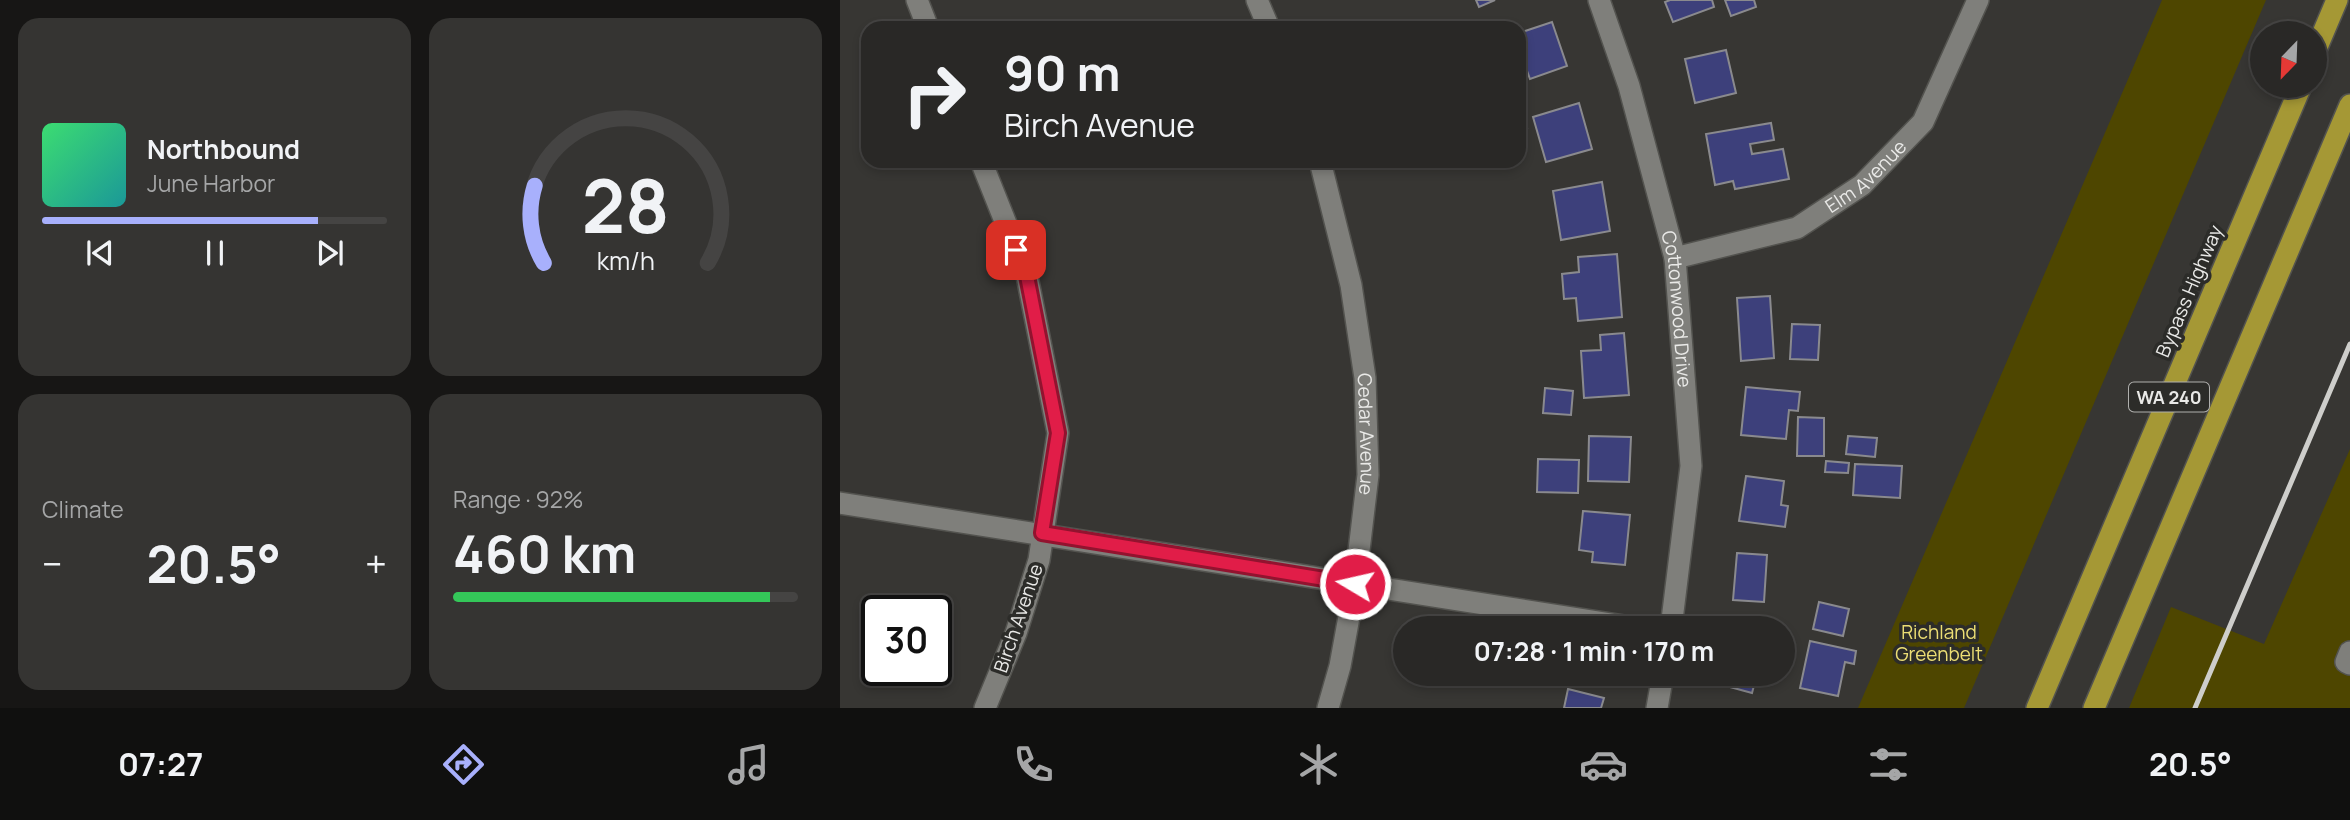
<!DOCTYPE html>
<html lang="en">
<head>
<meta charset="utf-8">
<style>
	:root { --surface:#292826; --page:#353432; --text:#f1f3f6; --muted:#a5a6a7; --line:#454443; --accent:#a8b0fc }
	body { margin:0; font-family:Manrope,sans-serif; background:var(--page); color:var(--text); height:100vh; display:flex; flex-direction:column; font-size:26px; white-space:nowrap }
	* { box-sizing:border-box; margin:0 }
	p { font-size:23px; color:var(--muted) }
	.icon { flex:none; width:38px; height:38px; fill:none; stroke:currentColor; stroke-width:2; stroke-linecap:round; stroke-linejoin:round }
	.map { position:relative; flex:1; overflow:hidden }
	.details { display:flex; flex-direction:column; gap:18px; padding:18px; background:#171615; width:840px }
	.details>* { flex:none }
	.banner { position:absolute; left:21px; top:21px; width:665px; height:147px; border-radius:21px; box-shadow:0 4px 10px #0003,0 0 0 2px var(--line); background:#292826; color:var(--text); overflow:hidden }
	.needle { width:46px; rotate:203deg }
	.buttons { position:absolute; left:1410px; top:21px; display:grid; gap:14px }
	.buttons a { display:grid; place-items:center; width:77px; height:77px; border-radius:50%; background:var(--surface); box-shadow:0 4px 10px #0003,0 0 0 2px var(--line); font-size:35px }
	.speed { position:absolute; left:21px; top:595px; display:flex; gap:14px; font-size:35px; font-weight:700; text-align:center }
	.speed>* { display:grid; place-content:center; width:91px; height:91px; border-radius:50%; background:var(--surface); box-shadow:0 4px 10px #0003,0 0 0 2px var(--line); line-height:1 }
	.speed .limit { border:4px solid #111; border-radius:10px; background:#fff; color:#111 }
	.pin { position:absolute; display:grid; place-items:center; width:60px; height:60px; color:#fff; margin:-30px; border-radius:14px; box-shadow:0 4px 10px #0006 }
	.me { position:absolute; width:77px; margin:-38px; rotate:279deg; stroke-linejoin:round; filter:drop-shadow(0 0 5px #0008) }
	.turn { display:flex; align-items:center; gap:24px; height:147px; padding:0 28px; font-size:32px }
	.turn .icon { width:91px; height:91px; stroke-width:2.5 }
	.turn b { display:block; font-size:49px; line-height:60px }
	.big { font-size:52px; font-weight:700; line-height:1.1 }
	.details .tile { flex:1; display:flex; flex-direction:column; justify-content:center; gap:10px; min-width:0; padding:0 24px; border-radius:21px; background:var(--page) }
	.details .dial { align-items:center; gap:0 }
	.dial svg { height:182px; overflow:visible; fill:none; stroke:var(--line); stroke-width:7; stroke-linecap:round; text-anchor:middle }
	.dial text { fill:var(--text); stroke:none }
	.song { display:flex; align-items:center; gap:21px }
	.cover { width:84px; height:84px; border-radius:10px; background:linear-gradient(135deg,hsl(140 70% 55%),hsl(180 70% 35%)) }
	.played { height:7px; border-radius:4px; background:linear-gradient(90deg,var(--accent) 80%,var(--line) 80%) }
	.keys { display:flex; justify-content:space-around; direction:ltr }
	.heat { display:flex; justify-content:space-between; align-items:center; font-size:38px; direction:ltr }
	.charge { height:10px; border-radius:5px; background:linear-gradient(90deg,#34c759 92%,var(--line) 0) }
	.details .tiles { flex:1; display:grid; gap:18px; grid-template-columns:repeat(2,1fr) }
	.trip { position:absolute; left:553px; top:616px; width:402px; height:70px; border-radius:35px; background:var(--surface); box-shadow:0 4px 10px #0003,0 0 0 2px var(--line); font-weight:700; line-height:70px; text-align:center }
	.tab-bar { display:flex; height:112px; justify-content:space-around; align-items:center; background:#10100f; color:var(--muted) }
	.tab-bar .icon { width:49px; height:49px }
	.tab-bar .on { color:var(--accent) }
	.tab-bar b { font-size:32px; color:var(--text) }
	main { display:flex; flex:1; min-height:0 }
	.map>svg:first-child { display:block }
	.green { fill:#4e4600 }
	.building { fill:#3d407b; stroke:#8a8a8e; stroke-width:2 }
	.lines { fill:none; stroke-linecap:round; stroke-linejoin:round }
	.minor-casing { stroke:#53534f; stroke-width:24 }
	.highway-casing { stroke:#53534f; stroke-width:24 }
	.minor { stroke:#7f7f7b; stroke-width:21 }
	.highway { stroke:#a59835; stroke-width:21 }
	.rail { stroke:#cececb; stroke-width:5 }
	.route-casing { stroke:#92132f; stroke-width:18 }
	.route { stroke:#e11d48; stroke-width:12 }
	.labels { text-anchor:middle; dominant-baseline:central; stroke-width:7; stroke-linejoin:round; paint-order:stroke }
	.shield { fill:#2c2c29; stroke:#b0b0ae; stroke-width:2 }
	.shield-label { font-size:18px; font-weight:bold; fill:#e9e9e7 }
	.street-label { font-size:19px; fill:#e9e9e7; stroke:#2c2c29 }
	.park-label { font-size:19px; fill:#ecde74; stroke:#2c2c29 }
</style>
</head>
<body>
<main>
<section class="details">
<div class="tiles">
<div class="tile">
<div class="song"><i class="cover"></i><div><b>Northbound</b><p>June Harbor</p></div></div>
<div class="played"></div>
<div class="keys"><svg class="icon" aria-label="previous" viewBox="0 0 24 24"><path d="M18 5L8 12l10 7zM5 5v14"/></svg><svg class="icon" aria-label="pause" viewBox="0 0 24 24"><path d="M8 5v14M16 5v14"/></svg><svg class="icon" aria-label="next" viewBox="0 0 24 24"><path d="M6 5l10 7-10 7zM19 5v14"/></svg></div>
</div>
<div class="tile dial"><svg viewBox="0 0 100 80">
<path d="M14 69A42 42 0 1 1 86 69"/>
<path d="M14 69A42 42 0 0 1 10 35" stroke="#a8b0fc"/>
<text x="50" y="56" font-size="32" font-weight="700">28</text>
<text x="50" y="72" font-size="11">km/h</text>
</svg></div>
<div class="tile"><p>Climate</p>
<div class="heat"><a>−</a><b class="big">20.5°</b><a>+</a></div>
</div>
<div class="tile"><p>Range · 92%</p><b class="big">460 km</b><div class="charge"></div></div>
</div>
</section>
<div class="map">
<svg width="1510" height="708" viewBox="0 0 1510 708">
	<rect width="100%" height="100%" fill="#373633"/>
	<g class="green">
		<path d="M 1322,0 L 1426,0 L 1124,708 L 1018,708 Z"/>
		<path d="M 1510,449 L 1510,708 L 1289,708 L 1331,607 L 1424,644 Z"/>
	</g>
	<g class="building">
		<path d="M 636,0 L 655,0 L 639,7 Z"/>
		<path d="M 830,0 L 872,0 L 874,7 L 833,22 L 825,2 Z"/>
		<path d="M 885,0 L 914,0 L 916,7 L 891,16 Z"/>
		<path d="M 712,22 L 727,66 L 690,79 L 679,49 L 679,33 Z"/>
		<path d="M 886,50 L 896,93 L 855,103 L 845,59 Z"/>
		<path d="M 739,103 L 752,149 L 706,162 L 693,117 Z"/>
		<path d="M 679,106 L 681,106 L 687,128 L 679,130 Z"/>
		<path d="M 931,123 L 934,140 L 910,144 L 912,154 L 943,149 L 949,179 L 895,189 L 893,181 L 875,185 L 866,134 Z"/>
		<path d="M 762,182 L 770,231 L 721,240 L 713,191 Z"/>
		<path d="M 777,254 L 782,317 L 738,321 L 736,298 L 724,299 L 722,274 L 739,272 L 738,257 Z"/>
		<path d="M 930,296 L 934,358 L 901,361 L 897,298 Z"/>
		<path d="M 952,324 L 980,325 L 978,360 L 950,359 Z"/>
		<path d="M 784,333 L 789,395 L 744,398 L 741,351 L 761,350 L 760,335 Z"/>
		<path d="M 906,387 L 960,392 L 958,411 L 949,410 L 946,439 L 901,435 Z"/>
		<path d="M 705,388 L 733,391 L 731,415 L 703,413 Z"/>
		<path d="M 958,417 L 984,418 L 984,456 L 957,456 Z"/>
		<path d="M 749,436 L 791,437 L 789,482 L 748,481 Z"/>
		<path d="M 1008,436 L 1037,438 L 1035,457 L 1006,454 Z"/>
		<path d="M 698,459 L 739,460 L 738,493 L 697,492 Z"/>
		<path d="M 986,461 L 1009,463 L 1008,473 L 985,472 Z"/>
		<path d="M 1015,464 L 1062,466 L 1060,498 L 1013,495 Z"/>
		<path d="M 906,476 L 944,481 L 941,505 L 948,506 L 945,527 L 899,521 Z"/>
		<path d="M 743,511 L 790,515 L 785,565 L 752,562 L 753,552 L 739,550 Z"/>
		<path d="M 897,553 L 927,555 L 924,602 L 893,600 Z"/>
		<path d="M 979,602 L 1009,609 L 1003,636 L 973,629 Z"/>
		<path d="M 970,641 L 1016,651 L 1014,664 L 1005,662 L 998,696 L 960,688 Z"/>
		<path d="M 882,674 L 917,674 L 912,693 L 879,684 Z"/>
		<path d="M 728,689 L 764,698 L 761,708 L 724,708 Z"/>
	</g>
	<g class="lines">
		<defs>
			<g id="minor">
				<path d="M 77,0 L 88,28"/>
				<path d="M 417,0 L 429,28"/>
				<path id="s1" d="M 759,0 L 789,86 L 835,258 L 851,466 L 831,628"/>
				<path d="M 141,161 L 187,276 L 218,433 L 199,560 L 176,633 L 145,708"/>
				<path id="s2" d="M 480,161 L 511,285 L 525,378 L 528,475 L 515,584 L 500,666 L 488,708"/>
				<path id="s3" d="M 835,258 L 957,228 L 1022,185 L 1083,122 L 1138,0"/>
				<path d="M 0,503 L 797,628"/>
				<path d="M 1510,652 L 1506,662 L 1510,664"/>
				<path d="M 817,708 L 823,674"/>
			</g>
			<g id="highway">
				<path d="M 1475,52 L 1497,0"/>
				<path d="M 1197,708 L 1461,86"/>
				<path d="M 1254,708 L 1510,105"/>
			</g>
		</defs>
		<use href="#minor" class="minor-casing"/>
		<use href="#highway" class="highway-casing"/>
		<use href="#minor" class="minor"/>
		<use href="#highway" class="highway"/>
		<path class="rail" d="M 1355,708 L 1510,344"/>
	</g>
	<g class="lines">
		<defs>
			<path id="route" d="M 176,250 L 187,276 L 218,433 L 202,533 L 515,584"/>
		</defs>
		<use href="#route" class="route-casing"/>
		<use href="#route" class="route"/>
	</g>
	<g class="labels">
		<rect class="shield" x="1289" y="382.5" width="80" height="29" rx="5"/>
		<g class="shield-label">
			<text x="1329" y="397">WA 240</text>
		</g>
		<g class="street-label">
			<text stroke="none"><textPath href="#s3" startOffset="212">Elm Avenue</textPath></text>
			<text transform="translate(1349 291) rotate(-67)">Bypass Highway</text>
			<text stroke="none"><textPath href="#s1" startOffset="320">Cottonwood Drive</textPath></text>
			<text stroke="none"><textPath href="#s2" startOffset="278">Cedar Avenue</textPath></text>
			<text transform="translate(178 618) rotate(-71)">Birch Avenue</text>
		</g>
		<g class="park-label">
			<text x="1099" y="632">Richland<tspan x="1099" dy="22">Greenbelt</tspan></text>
		</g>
	</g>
</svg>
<div class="buttons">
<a><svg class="needle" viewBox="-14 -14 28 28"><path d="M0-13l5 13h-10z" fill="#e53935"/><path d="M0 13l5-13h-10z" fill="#a5a6a7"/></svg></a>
</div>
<div class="speed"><div class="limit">30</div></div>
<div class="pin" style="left:176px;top:250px;background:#d93025"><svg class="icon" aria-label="arrive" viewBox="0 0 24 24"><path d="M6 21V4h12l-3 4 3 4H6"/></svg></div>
<svg class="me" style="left:515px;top:584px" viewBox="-20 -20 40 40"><circle r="17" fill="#e11d48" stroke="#fff" stroke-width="3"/><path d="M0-11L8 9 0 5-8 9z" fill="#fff"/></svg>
<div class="trip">07:28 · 1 min · 170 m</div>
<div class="banner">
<div class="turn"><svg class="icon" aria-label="right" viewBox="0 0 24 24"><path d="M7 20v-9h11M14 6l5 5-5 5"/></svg><div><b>90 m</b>Birch Avenue</div></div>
</div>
</div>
</main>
<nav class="tab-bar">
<b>07:27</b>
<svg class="icon on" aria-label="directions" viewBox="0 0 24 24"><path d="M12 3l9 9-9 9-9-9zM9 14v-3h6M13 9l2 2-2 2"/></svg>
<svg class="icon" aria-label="music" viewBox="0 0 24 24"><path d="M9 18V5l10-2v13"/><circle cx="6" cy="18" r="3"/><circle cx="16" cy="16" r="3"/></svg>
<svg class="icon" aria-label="phone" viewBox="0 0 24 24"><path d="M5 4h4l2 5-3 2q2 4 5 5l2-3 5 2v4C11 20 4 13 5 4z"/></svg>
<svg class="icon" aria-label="climate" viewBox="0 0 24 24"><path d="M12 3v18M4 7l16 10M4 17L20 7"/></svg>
<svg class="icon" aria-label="car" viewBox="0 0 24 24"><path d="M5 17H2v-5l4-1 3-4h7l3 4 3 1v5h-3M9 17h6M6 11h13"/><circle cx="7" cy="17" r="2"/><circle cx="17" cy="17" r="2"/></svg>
<svg class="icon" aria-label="filters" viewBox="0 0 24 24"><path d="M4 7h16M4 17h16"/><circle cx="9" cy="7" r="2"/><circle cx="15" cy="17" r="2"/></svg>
<b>20.5°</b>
</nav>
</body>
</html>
